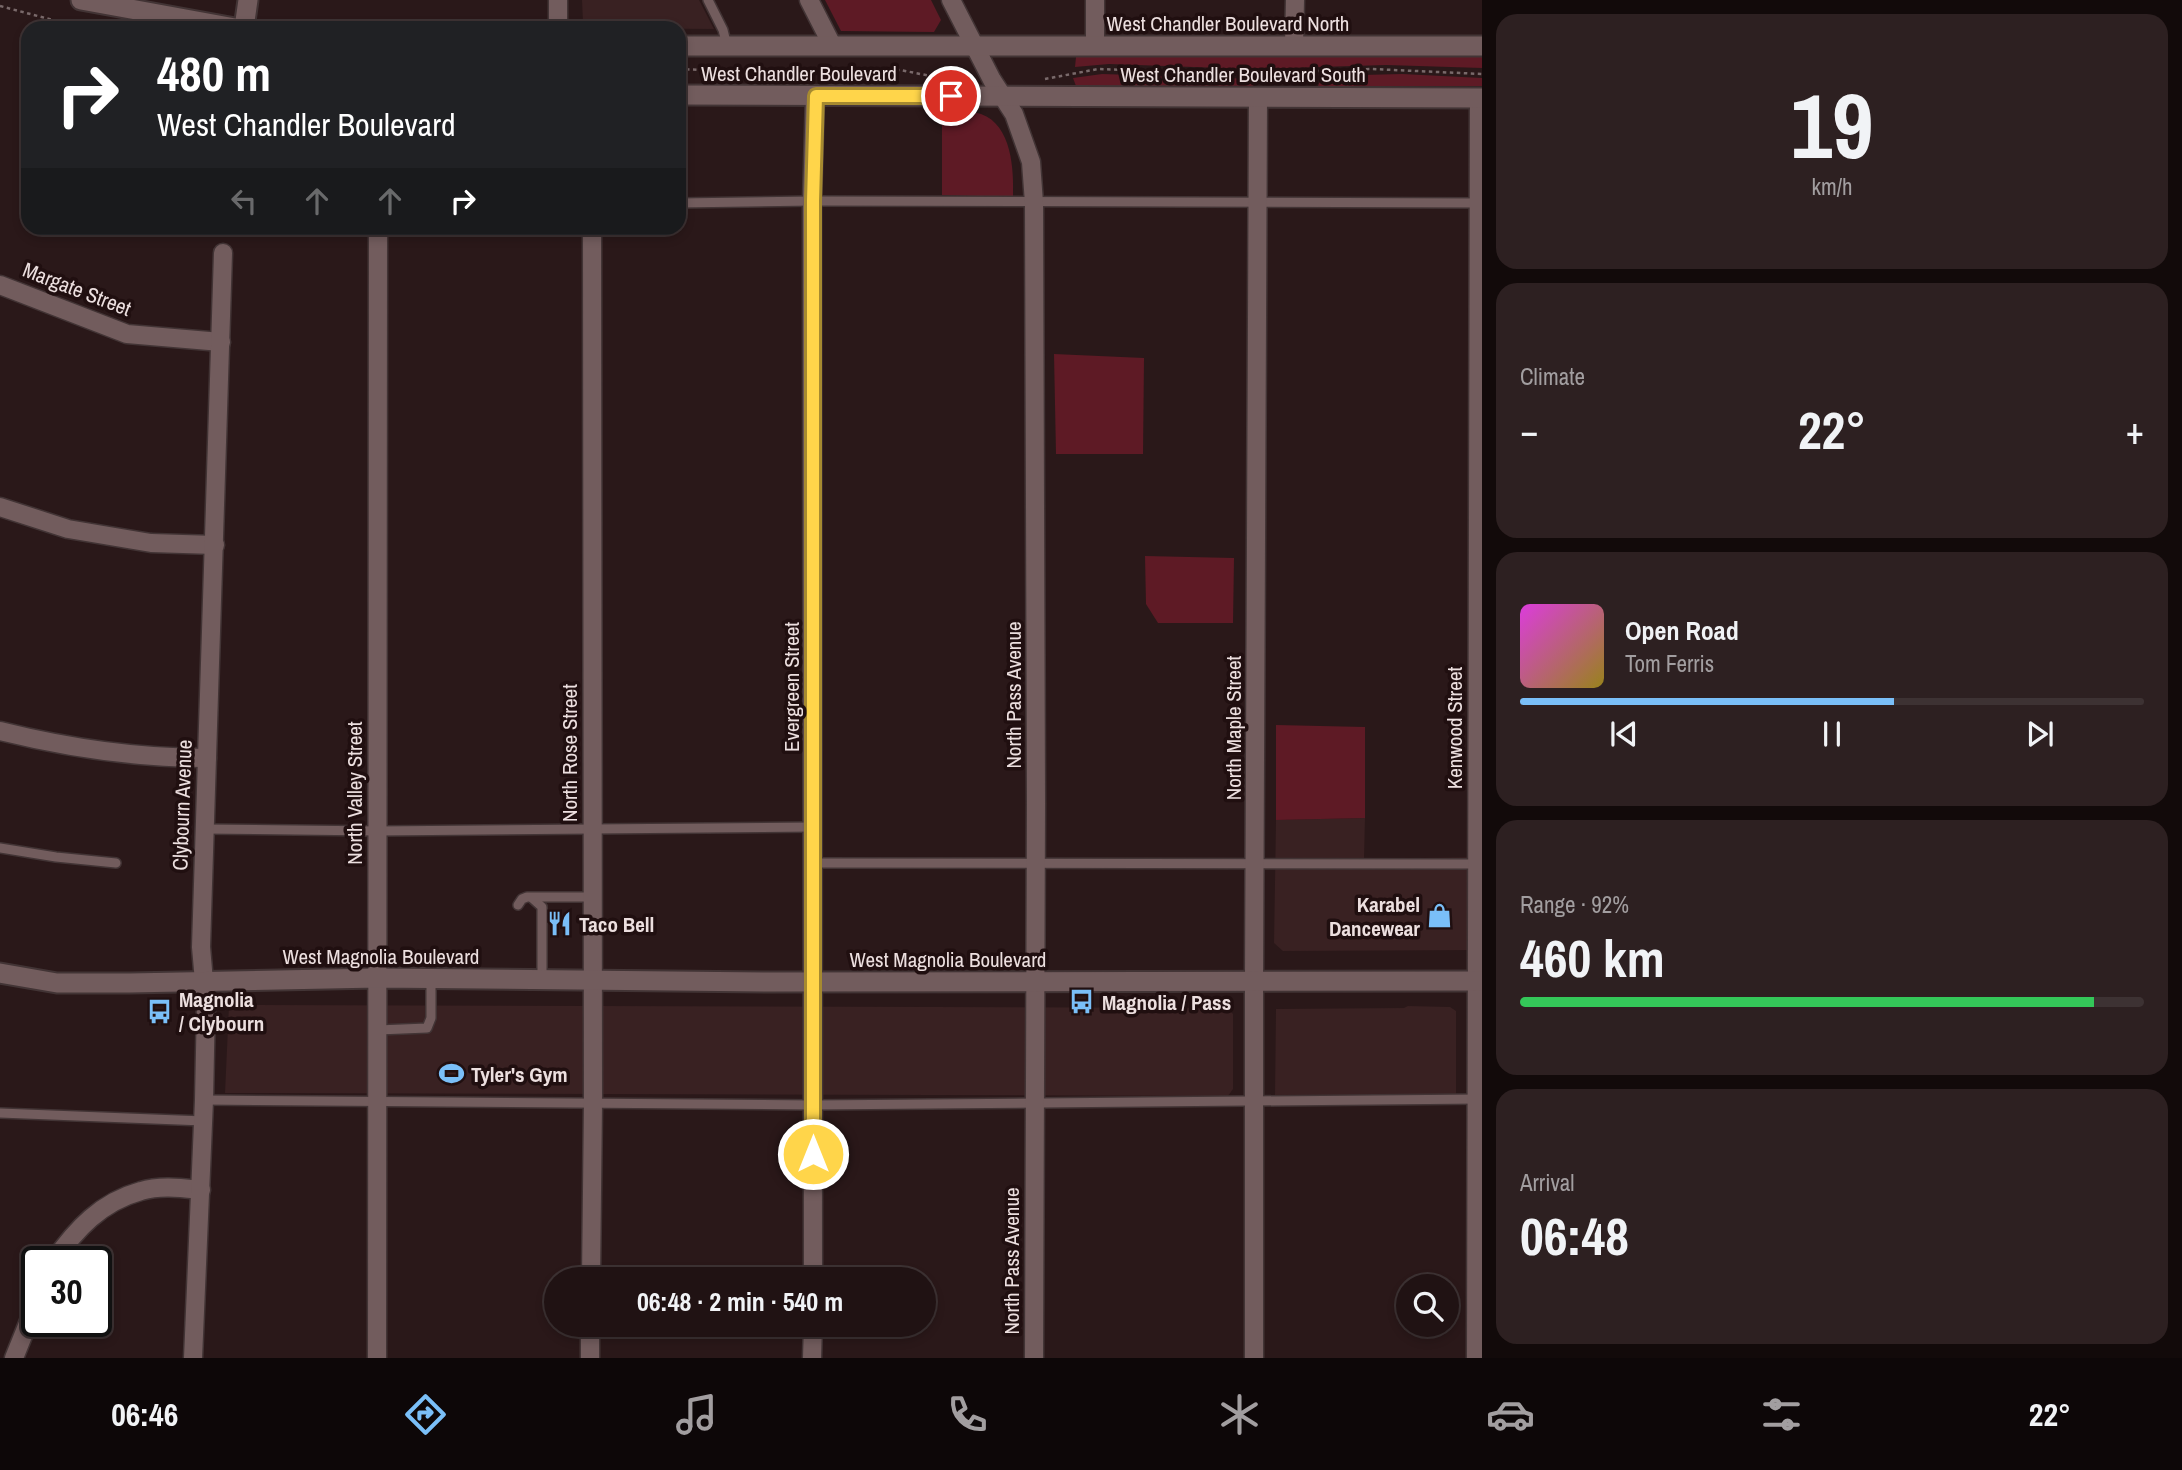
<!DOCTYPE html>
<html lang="en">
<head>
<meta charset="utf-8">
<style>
	:root { --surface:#201213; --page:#2d2021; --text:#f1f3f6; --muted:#a29ea0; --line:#3d3233; --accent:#7abff8 }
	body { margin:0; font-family:"Archivo Narrow",sans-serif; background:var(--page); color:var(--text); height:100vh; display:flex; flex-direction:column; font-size:26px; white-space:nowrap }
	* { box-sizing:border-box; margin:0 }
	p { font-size:23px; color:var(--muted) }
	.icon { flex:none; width:38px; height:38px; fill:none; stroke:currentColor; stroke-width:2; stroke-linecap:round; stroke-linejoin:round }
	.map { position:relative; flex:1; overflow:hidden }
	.side { display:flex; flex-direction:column; gap:14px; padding:14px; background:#120a0a; width:700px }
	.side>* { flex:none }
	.guide { position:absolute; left:21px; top:21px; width:665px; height:214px; border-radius:21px; box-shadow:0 4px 10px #0003,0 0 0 2px var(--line); background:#202124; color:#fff; overflow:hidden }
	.fabs { position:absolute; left:1396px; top:1274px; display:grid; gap:14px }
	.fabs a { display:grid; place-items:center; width:63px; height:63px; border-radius:50%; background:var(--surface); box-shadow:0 4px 10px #0003,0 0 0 2px var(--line); font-size:35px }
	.speed { position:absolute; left:21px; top:1246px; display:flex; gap:14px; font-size:35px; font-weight:700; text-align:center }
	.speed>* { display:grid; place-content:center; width:91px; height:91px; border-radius:50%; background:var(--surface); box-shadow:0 4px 10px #0003,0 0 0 2px var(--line); line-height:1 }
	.speed .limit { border:4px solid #111; border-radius:10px; background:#fff; color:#111 }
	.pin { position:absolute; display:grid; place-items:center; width:60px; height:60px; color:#fff; margin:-30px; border:4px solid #fff; border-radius:50%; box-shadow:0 2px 7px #0007 }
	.me { position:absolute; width:77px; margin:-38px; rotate:0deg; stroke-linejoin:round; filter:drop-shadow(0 0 5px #0008) }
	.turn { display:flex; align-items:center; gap:24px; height:147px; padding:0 21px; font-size:32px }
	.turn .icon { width:91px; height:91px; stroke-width:2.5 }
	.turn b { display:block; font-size:49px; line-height:60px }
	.lanes { display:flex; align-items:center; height:66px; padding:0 21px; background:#0003; justify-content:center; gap:35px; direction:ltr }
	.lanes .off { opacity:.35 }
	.big { font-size:52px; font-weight:700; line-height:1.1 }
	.side .tile { flex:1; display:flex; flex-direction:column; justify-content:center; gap:10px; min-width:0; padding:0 24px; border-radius:21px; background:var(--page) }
	.side .dial { align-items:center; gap:0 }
	.dial b { font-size:91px; line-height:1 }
	.song { display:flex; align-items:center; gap:21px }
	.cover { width:84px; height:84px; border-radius:10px; background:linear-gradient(135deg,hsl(300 70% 55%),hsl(50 70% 35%)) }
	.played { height:7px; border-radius:4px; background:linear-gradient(90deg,var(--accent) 60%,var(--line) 60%) }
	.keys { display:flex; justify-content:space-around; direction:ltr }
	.heat { display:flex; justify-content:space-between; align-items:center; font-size:38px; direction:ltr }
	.charge { height:10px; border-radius:5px; background:linear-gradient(90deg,#34c759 92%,var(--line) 0) }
	.trip { position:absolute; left:544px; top:1267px; width:392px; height:70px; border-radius:35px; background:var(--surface); box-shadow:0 4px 10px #0003,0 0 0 2px var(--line); font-weight:700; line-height:70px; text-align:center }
	.menu { display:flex; height:112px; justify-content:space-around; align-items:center; background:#0d0708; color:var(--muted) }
	.menu .icon { width:49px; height:49px }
	.menu .current { color:var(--accent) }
	.menu b { font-size:32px; color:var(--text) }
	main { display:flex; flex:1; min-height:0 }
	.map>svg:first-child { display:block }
	.built { fill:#392122 }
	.green { fill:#5e1a25 }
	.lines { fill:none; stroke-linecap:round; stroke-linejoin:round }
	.service-casing { stroke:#423435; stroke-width:12 }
	.minor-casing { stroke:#423435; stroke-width:21 }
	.tertiary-casing { stroke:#423435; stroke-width:23 }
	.secondary-casing { stroke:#423435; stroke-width:23 }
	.path { stroke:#79696a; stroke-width:2.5; stroke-dasharray:3.5 3.5; stroke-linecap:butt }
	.service { stroke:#725c5d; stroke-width:9 }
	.minor { stroke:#725c5d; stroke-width:18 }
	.tertiary { stroke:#725c5d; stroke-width:19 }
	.secondary { stroke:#725c5d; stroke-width:19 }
	.route-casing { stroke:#a68a30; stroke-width:18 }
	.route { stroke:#ffd54a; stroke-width:12 }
	.labels { text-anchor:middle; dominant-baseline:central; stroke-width:7; stroke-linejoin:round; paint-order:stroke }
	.street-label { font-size:21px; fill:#ecdfdf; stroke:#200f10 }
	.poi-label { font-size:21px; font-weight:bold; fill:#ecdfdf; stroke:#200f10; text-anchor:start }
</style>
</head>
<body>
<main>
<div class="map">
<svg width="1482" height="1358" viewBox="0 0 1482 1358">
	<rect width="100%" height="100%" fill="#2a1819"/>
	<g class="built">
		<path d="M 582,0 L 699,0 L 714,29 L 591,28 L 583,23 Z"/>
		<path d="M 1365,818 L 1364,859 L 1482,857 L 1482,950 L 1283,951 L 1274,943 L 1276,820 Z"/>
		<path d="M 229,1005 L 1227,1008 L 1233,1014 L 1233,1089 L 1228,1096 L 225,1093 Z"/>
		<path d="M 1408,1006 L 1450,1007 L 1456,1011 L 1456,1094 L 1275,1095 L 1276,1009 L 1404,1008 Z"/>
	</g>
	<g class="green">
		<path d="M 825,0 L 931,0 L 941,20 L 934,32 L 841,31 Z"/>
		<path d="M 1076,57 L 1482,57 L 1482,68 L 1386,65 L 1249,69 L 1109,64 L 1075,67 Z"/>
		<path d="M 1102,74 L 1256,79 L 1253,86 L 1076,86 L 1073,78 Z"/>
		<path d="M 1402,74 L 1482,78 L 1482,86 L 1318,86 L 1322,76 Z"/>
		<path d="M 942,113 C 954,113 969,110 981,114 C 1012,125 1014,170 1013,197 L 942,195 Z"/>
		<path d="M 1054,354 L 1144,358 L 1143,454 L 1056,454 Z"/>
		<path d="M 1145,556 L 1234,558 L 1233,623 L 1158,623 L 1146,604 Z"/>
		<path d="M 1276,725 L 1365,727 L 1365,818 L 1276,820 Z"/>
	</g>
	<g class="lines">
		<defs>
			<g id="service">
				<path d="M 708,0 L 723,30 L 727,46"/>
				<path d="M 679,203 L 812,201 L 1482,203"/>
				<path d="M 204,829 L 377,831 L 814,827"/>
				<path d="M 0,848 L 56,857 L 116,863"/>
				<path d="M 813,863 L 1480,864"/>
				<path d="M 532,898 L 542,907 L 542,979"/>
				<path d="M 518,905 L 522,899 L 527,897 L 591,897"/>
				<path d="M 378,1030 L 427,1028 L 431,1018 L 431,979"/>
				<path d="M 204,1100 L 813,1105 L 1480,1099"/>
				<path d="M 0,1113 L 204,1121"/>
			</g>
			<g id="minor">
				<path d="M 558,0 L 558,28"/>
				<path d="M 809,0 L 832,45"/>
				<path d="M 951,0 L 992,80 L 1014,114 L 1031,162 L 1034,203 L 1036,803 L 1034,1358"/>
				<path d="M 1095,0 L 1095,46"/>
				<path d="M 1294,45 L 1295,0"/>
				<path d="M 0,285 L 127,334 L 221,342"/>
				<path d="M 0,507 L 68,529 L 151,543 L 215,545"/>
				<path d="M 0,731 C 68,748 137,758 207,758"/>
				<path d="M 53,1262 C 76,1229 101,1202 141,1191 C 160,1185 182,1188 201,1190"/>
				<path d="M 591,1279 L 593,1103 L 592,228"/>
				<path d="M 813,1279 L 812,201 L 815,96"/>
				<path d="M 14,1358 L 37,1301"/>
				<path d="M 193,1358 L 204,1100 L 206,1004 L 201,947 L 223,253"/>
				<path d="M 377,1358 L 378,228"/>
				<path d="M 590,1358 L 590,1325"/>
				<path d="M 812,1358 L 813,1325"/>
				<path d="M 1254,1358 L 1254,981 L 1258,97"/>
				<path d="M 1476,1358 L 1479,98"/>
			</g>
			<path id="tertiary" d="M 81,0 L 235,28"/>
			<g id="secondary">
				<path d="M 244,28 L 248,0"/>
				<path d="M 679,46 L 1482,46"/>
				<path d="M 679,95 L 1482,98"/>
				<path d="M 0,973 L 57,983 L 130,983 L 377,978 L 768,982 L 1482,981"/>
			</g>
		</defs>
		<use href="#service" class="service-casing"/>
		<use href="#minor" class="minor-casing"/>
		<use href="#tertiary" class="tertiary-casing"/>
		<use href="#secondary" class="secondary-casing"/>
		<g class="path">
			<path d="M 0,6 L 83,28"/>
			<path d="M 679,69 L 781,73 L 900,70 L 941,78"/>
			<path d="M 1045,79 L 1098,69 L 1239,74 L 1372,69 L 1482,74"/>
		</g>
		<use href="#service" class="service"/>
		<use href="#minor" class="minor"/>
		<use href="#tertiary" class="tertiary"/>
		<use href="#secondary" class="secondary"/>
	</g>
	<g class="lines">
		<defs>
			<path id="route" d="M 813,1154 L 813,201 L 816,96 L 951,96"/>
		</defs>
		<use href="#route" class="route-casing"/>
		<use href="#route" class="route"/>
	</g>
	<defs>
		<symbol id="shop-bare" viewBox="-9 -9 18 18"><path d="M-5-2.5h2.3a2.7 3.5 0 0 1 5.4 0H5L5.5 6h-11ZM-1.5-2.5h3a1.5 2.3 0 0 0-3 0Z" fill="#7abff8" stroke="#200f10" stroke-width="2.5" paint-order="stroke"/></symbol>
		<symbol id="restaurant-bare" viewBox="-9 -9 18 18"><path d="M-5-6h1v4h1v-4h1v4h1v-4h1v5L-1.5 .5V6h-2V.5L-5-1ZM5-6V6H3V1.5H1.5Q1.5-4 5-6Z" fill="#7abff8" stroke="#200f10" stroke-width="2.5" paint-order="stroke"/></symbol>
		<symbol id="bus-bare" viewBox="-9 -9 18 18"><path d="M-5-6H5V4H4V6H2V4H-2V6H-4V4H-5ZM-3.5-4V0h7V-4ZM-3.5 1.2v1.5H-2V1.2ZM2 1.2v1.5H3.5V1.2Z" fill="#7abff8" stroke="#200f10" stroke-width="2.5" paint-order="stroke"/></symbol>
		<symbol id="stadium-bare" viewBox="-9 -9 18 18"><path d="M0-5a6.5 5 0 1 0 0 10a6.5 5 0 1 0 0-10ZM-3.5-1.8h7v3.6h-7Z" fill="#7abff8" stroke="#200f10" stroke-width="2.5" paint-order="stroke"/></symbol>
	</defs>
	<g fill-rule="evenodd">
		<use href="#shop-bare" x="1422" y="898" width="35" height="35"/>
		<use href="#restaurant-bare" x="542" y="906" width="35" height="35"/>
		<use href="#bus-bare" x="1064" y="984" width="35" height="35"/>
		<use href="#bus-bare" x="142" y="994" width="35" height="35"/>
		<use href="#stadium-bare" x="434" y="1056" width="35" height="35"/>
	</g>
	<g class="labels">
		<g class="street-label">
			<text x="1228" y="23">West Chandler Boulevard North</text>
			<text x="799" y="73">West Chandler Boulevard</text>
			<text x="1243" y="74">West Chandler Boulevard South</text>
			<text transform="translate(77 289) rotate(21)">Margate Street</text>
			<text transform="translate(791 687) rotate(-90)">Evergreen Street</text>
			<text transform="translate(1013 695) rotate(-90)">North Pass Avenue</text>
			<text transform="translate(1233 728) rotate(-90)">North Maple Street</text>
			<text transform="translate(1454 728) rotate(-90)">Kenwood Street</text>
			<text transform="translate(569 753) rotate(-90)">North Rose Street</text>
			<text transform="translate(354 793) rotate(-90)">North Valley Street</text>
			<text transform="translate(182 805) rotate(-88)">Clybourn Avenue</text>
			<text x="381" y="956">West Magnolia Boulevard</text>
			<text x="948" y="959">West Magnolia Boulevard</text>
			<text transform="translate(1011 1261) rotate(-90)">North Pass Avenue</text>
		</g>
		<g class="poi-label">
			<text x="1420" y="904" text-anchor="end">Karabel<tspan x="1420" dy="24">Dancewear</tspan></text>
			<text x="579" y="924">Taco Bell</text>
			<text x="179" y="999">Magnolia<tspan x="179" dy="24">/ Clybourn</tspan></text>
			<text x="1102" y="1002">Magnolia / Pass</text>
			<text x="471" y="1074">Tyler's Gym</text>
		</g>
	</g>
</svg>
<div class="fabs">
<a><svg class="icon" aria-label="search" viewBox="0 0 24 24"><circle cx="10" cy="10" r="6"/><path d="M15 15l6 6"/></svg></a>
</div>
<div class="speed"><div class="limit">30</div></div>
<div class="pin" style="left:951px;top:96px;background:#d93025"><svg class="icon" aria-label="arrive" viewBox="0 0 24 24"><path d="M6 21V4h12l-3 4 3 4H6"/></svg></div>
<svg class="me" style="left:813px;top:1154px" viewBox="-20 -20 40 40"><circle r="17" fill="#ffd54a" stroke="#fff" stroke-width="3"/><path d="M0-11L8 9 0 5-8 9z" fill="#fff"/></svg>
<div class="trip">06:48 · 2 min · 540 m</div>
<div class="guide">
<div class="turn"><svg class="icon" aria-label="right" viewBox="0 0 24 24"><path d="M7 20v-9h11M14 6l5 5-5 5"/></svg><div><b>480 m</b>West Chandler Boulevard</div></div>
<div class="lanes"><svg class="icon off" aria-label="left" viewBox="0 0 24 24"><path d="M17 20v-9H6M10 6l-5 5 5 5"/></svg><svg class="icon off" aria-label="ahead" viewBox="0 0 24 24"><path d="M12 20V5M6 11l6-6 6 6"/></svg><svg class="icon off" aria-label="ahead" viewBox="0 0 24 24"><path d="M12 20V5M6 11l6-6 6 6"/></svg><svg class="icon" aria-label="right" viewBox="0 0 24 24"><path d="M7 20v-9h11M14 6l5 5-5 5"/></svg></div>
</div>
</div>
<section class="side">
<div class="tile dial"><b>19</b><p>km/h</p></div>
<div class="tile"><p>Climate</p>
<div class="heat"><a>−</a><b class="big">22°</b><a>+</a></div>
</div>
<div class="tile">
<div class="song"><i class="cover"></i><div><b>Open Road</b><p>Tom Ferris</p></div></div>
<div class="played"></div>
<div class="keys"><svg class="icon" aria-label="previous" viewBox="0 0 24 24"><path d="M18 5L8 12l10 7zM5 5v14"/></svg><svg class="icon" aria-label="pause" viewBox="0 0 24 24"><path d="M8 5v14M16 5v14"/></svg><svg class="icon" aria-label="next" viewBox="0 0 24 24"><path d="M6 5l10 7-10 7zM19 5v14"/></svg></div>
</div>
<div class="tile"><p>Range · 92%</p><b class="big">460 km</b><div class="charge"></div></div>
<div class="tile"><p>Arrival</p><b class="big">06:48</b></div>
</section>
</main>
<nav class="menu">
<b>06:46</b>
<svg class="icon current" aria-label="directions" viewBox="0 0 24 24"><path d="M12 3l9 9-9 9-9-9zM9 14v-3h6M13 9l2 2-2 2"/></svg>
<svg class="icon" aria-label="music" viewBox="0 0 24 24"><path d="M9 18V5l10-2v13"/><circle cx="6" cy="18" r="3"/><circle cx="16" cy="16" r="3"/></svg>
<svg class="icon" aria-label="phone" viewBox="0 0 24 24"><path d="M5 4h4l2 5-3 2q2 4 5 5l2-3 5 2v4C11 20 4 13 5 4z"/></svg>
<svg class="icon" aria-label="climate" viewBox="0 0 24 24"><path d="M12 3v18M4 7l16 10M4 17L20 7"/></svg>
<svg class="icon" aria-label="car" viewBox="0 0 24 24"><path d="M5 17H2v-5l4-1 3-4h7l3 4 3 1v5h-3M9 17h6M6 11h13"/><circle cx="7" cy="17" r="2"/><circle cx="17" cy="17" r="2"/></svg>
<svg class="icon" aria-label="filters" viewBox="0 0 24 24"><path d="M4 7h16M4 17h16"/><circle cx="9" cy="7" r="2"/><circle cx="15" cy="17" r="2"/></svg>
<b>22°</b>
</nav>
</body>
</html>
